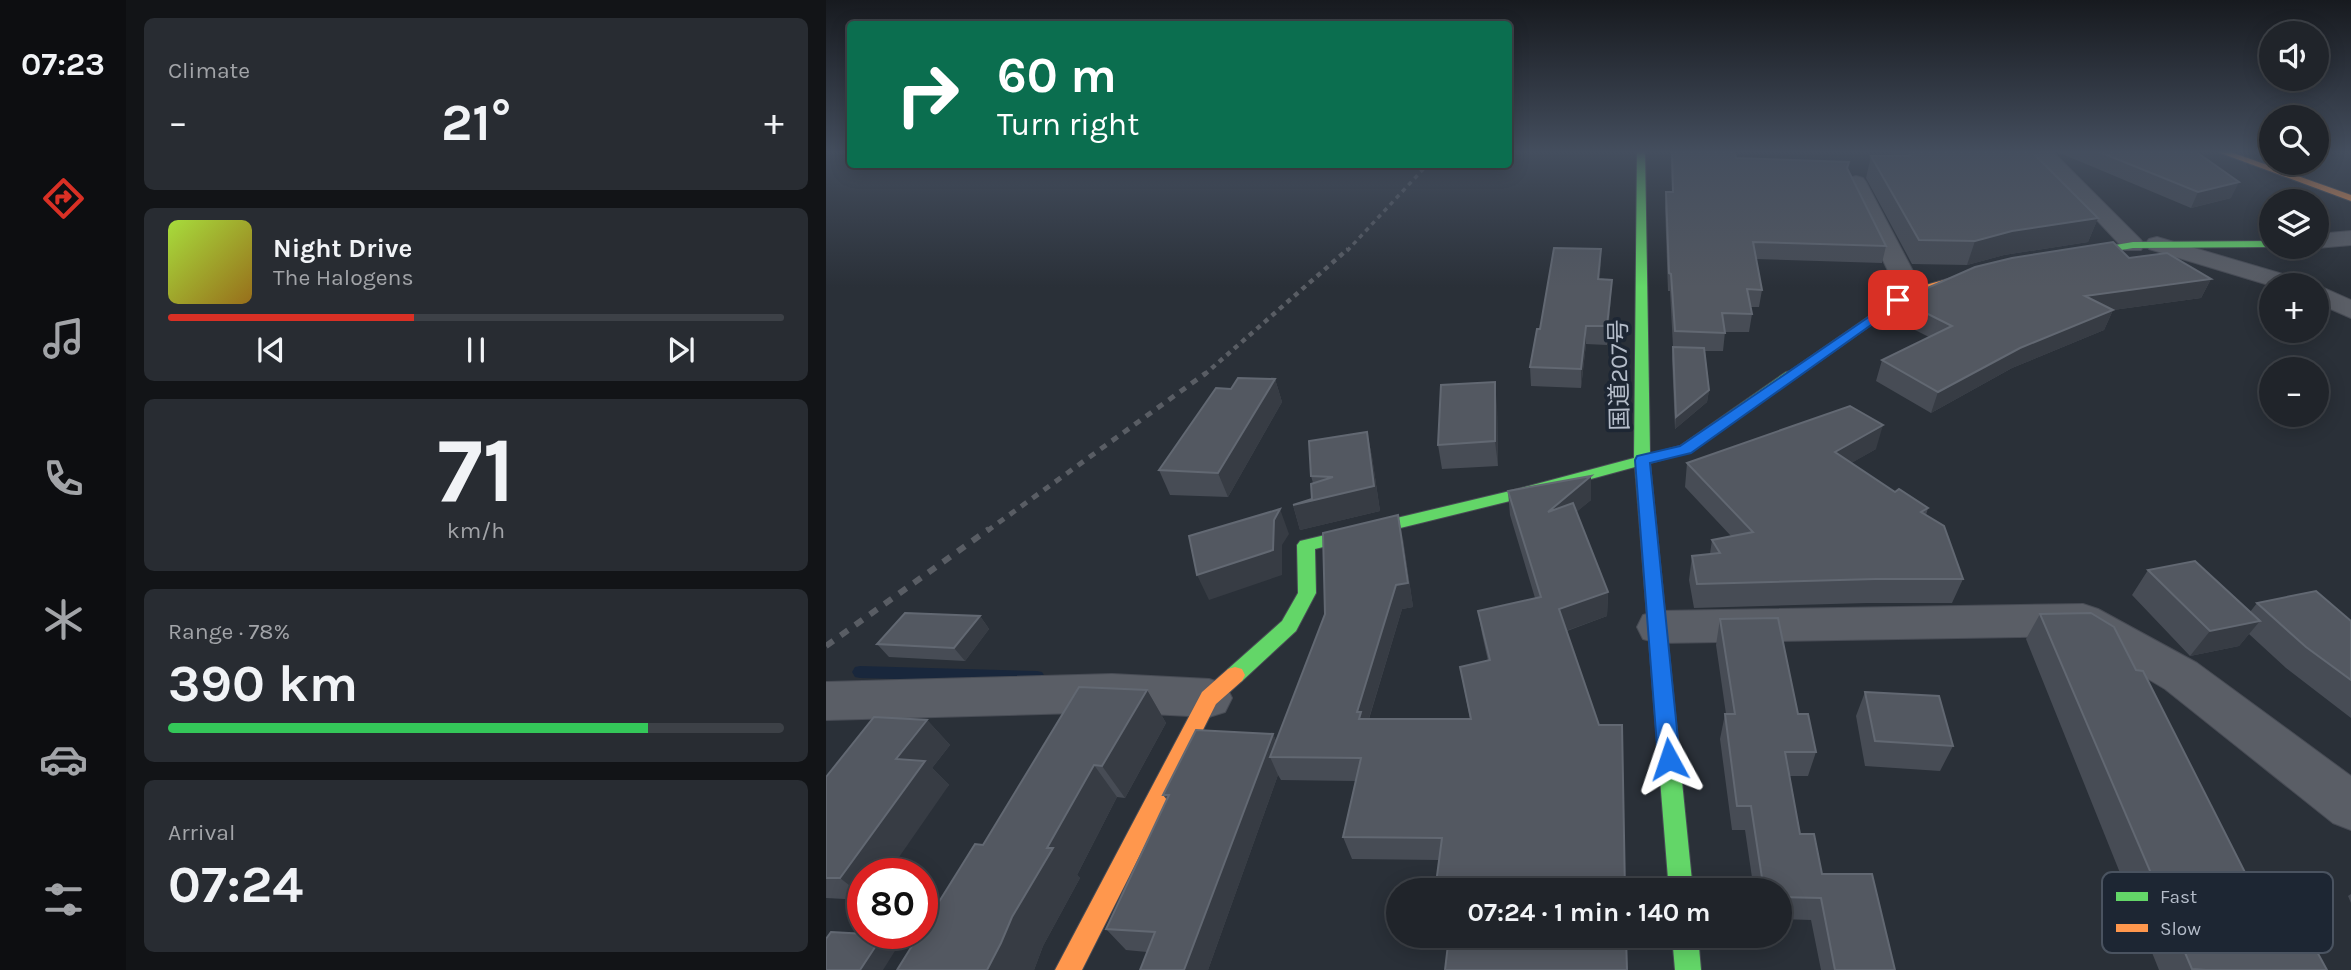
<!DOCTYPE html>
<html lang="en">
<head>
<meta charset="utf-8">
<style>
	:root { --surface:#20242a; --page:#282c32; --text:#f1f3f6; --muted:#a2a4a8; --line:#3d4147; --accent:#d93025 }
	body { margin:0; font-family:Karla,"Noto Sans JP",sans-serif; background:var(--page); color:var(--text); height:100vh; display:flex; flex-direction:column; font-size:26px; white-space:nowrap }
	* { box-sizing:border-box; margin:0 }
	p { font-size:23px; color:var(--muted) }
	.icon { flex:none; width:38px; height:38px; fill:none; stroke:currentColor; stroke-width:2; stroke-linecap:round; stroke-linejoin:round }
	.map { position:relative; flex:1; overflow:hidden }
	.sheet { display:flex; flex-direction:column; gap:18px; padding:18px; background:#121417; width:700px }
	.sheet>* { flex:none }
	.hud { position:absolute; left:21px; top:21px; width:665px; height:147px; border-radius:7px; box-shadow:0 4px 18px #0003,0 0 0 2px var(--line); background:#0b6e4f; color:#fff; overflow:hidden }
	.tools { position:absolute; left:1433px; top:21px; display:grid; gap:14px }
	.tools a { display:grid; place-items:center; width:70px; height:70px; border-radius:50%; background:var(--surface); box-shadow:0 4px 18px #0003,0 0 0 2px var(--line); font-size:35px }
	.speed { position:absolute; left:21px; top:858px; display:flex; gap:14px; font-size:35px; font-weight:700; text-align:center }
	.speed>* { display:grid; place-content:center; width:91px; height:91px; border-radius:50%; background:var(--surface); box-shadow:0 4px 18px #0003,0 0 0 2px var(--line); line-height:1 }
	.speed .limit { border:10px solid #d22; background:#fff; color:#111 }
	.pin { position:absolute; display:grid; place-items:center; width:60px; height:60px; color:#fff; margin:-30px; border-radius:14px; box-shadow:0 4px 10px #0006 }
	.me { position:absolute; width:77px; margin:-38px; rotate:355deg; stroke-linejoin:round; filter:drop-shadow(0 0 5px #0008) }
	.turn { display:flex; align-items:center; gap:24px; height:147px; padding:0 35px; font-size:32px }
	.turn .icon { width:91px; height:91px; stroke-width:2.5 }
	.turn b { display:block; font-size:49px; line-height:60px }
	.big { font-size:52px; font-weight:700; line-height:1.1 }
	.sheet .card { flex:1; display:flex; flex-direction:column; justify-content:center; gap:10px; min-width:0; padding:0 24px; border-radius:10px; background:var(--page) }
	.sheet .dial { align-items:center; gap:0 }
	.dial b { font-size:91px; line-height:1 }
	.song { display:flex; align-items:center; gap:21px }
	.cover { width:84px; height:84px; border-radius:10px; background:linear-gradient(135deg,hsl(80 70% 55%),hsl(40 70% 35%)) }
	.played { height:7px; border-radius:4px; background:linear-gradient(90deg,var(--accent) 40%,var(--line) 40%) }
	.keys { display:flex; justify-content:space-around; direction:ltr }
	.heat { display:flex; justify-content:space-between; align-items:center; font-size:38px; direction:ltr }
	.charge { height:10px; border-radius:5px; background:linear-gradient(90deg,#34c759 78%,var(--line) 0) }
	.trip { position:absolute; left:560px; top:878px; width:406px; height:70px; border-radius:35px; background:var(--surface); box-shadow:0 4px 18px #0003,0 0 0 2px var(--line); font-weight:700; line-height:70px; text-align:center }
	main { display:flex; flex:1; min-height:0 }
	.tabs { display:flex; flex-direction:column; width:126px; justify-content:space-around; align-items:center; background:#0d0e11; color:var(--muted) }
	.tabs .icon { width:49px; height:49px }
	.tabs .selected { color:var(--accent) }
	.tabs b { font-size:32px; color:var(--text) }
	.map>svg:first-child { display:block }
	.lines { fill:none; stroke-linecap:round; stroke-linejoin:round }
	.stream { fill:#19273c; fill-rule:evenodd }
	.street-casing { stroke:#484c55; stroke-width:2 }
	.fast-casing { stroke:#484c55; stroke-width:2 }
	.slow-casing { stroke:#484c55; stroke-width:2 }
	.street { fill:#5a5e66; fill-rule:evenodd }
	.fast { fill:#63d668; fill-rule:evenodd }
	.slow { fill:#ff974d; fill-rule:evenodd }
	.rail-far3 { stroke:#595d64; stroke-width:3.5; stroke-dasharray:4.5 4.5; stroke-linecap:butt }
	.rail-far2 { stroke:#595d64; stroke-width:4.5; stroke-dasharray:5 5; stroke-linecap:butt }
	.rail-far1 { stroke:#595d64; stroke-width:5; stroke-dasharray:7 7; stroke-linecap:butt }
	.rail { stroke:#595d64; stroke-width:6; stroke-dasharray:9 9; stroke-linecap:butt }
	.wall { fill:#474c55 }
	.shaded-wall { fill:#373c44 }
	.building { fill:#535861; stroke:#626872; stroke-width:2 }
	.route { fill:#1a73e8; stroke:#114b97; stroke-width:2 }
	.labels { text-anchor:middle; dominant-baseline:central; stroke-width:7; stroke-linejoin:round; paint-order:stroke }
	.street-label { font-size:24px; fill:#b4bcc9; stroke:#1d2633 }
	.key { fill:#1d2633; stroke:#4a5360; stroke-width:2 }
	.key-label { font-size:19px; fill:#b4bcc9 }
</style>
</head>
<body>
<main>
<nav class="tabs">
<b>07:23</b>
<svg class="icon selected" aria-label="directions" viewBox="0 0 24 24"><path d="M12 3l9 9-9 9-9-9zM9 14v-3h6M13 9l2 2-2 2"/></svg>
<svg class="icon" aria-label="music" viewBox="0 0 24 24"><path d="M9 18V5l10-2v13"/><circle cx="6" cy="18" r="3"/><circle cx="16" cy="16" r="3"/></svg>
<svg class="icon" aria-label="phone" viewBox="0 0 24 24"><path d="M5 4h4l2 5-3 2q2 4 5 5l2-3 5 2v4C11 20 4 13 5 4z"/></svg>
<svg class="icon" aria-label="climate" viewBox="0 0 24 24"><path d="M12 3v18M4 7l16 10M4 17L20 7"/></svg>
<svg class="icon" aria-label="car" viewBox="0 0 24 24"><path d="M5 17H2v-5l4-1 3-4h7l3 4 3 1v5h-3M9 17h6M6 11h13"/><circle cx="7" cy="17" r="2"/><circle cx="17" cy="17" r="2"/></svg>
<svg class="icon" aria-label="filters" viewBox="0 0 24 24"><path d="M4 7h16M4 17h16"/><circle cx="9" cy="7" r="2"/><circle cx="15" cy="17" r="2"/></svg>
</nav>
<section class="sheet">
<div class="card"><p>Climate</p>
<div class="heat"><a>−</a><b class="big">21°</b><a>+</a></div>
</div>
<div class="card">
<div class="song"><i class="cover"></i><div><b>Night Drive</b><p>The Halogens</p></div></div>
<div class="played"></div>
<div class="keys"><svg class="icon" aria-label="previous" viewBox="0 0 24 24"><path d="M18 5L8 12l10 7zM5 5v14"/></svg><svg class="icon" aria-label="pause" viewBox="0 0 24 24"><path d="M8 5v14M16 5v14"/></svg><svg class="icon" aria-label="next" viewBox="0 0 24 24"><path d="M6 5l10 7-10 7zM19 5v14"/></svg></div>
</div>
<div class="card dial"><b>71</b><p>km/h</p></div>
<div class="card"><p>Range · 78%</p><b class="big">390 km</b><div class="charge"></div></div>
<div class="card"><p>Arrival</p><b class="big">07:24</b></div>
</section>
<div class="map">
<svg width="1525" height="970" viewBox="0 0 1525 970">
	<rect width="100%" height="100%" fill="#2a3038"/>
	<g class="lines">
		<path class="stream" d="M 34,666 L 211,671 L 216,672 L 219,677 L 216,682 L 211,683 L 34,678 L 29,677 L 26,672 L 29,667 Z"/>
		<defs>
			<g id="street">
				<path d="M 1206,151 L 1226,151 L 1315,240 L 1319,245 L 1315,250 L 1299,250 Z"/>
				<path d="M 1030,176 L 1037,178 L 1040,182 L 1098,292 L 1094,297 L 1085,300 L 1076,297 L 1072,292 L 1020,182 L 1023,178 Z"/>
				<path d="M 1525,231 L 1525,245 L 1491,248 L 1486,247 L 1491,247 L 1491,234 Z"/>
				<path d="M 1331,237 L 1477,280 L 1481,285 L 1446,286 L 1323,249 L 1319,244 L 1323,239 Z"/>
				<path d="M 1491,285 L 1525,300 L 1525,318 L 1491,303 Z"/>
				<path d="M 1257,604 L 1272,609 L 1371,663 L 1525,776 L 1525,830 L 1507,823 L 1339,689 L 1250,636 L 832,643 L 817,639 L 811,627 L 817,615 L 832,611 Z"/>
				<path d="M 286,674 L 383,679 L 399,684 L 406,698 L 399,712 L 383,717 L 286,712 L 0,720 L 0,682 Z"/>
			</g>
			<g id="fast">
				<path d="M 811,151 L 819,151 L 824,454 L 854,446 L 960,372 L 965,371 L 972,375 L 864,452 L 824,463 L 867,891 L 843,891 L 809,467 L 684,501 L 489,549 L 490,593 L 470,631 L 416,681 L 409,683 L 402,681 L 399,675 L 402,669 L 456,621 L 472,593 L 471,545 L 474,541 L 684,491 L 808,458 Z"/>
				<path d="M 1446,241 L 1446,247 L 1307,248 L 1242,259 L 1237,256 L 1242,253 L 1307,242 Z"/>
				<path d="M 846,936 L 872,936 L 875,970 L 849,970 Z"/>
			</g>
			<g id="slow">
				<path d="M 1389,151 L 1402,151 L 1525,195 L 1525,201 Z"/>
				<path d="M 1166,267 L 1172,270 L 1170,272 L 1089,294 L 970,378 L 965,379 L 958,375 L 1081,290 Z"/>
				<path d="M 409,667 L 416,669 L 419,675 L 416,681 L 390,704 L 256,970 L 229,970 L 376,692 L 402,669 Z"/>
			</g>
		</defs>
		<use href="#street" class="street-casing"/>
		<use href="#fast" class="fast-casing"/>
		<use href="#slow" class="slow-casing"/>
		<use href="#street" class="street"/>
		<use href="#fast" class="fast"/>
		<use href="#slow" class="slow"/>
		<path class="rail-far3" d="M 521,251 L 602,164"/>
		<path class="rail-far2" d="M 378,375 L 522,249"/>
		<path class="rail-far1" d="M 161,531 L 380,373"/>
		<path class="rail" d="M 0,646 L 163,529"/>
	</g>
	<g class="wall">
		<path d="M 845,151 L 908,151 L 910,158 L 1023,162 L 1022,170 L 1060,246 L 1056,263 L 930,259 L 936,290 L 933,307 L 924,307 L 926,314 L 923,332 L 899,332 L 897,351 L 879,351 L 883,390 L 881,402 L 849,429 L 846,359 L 847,347 L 844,291 L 842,291 L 839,208 L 840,192 L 846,192 Z"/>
		<path d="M 1063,151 L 1205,151 L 1272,218 L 1262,242 L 1178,255 L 1141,265 L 1086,264 L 1040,178 L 1045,156 L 1066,156 Z"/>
		<path d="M 1229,151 L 1369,151 L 1405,198 L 1365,208 Z"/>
		<path d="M 775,249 L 773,279 L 785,297 L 781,345 L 760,344 L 755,388 L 705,386 L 704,367 L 714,329 Z"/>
		<path d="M 1303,258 L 1385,279 L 1375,298 L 1287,310 L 1278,330 L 1186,368 L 1105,413 L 1050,381 L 1056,360 L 1103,337 L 1069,320 L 1074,300 Z"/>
		<path d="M 449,379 L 456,402 L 402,497 L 344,495 L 333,470 L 405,389 Z"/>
		<path d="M 671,406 L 672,466 L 616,469 L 612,445 Z"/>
		<path d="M 541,432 L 546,457 L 554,511 L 474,530 L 467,505 L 486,499 L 487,483 L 485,476 Z"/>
		<path d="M 1050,449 L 1025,463 L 1069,492 L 1102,508 L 1100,515 L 1137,579 L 1126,603 L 1041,603 L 868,608 L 863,580 L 866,556 L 884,554 L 886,540 L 905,536 L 859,487 L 861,463 Z"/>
		<path d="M 682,491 L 765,500 L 750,512 L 782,592 L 781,616 L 741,631 L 613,860 L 526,859 L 517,837 L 530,781 L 455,780 L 452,775 L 382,970 L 314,970 L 321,952 L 300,950 L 280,929 L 341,800 L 337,795 L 447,734 L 450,741 L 577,539 L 587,607 L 576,609 L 543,719 L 644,719 L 634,667 L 662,661 L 656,634 L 652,611 L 709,598 L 684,515 Z"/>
		<path d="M 1322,570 L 1424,612 L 1431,603 L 1525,621 L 1525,718 L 1460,668 L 1423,634 L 1413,646 L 1364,656 L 1306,595 Z"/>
		<path d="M 1214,614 L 1434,902 L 1501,970 L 1333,970 L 1200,639 Z"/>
		<path d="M 154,616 L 163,629 L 139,661 L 63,657 L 51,644 Z"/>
		<path d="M 894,619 L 972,714 L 990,752 L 982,776 L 964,776 L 974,834 L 996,874 L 1069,970 L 995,970 L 985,920 L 954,919 L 954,891 L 928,891 L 919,830 L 906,830 L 894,739 L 899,714 L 900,714 L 890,645 Z"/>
		<path d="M 321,690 L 340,723 L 299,798 L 291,797 L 251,875 L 254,878 L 217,946 L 208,970 L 71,970 L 157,845 Z"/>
		<path d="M 1039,692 L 1127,746 L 1114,771 L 1039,766 L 1030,716 Z"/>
		<path d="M 101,720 L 124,745 L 106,768 L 123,785 L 37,873 L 37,900 L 0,898 L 0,777 Z"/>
		<path d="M 1525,894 L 1525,903 L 1522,896 Z"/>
		<path d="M 611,936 L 800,936 L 623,938 L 611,938 Z"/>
	</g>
	<g class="shaded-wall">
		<path d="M 1413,182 L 1405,198 L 1365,208 L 1372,192 Z"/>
		<path d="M 1272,218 L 1262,242 L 1178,255 L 1141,265 L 1149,241 L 1186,231 Z"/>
		<path d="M 775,249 L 775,266 L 772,297 L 772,279 Z"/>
		<path d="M 1385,279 L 1375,298 L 1250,315 L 1259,296 Z"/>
		<path d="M 786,280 L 785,297 L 781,345 L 781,326 Z"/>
		<path d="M 1287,310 L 1278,330 L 1186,368 L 1105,413 L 1112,392 L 1194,348 Z"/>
		<path d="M 760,326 L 760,344 L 755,388 L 755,369 Z"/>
		<path d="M 449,379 L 456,402 L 402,497 L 392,473 Z"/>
		<path d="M 669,382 L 671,406 L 672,466 L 669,441 Z"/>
		<path d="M 883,390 L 881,402 L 849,429 L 850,417 Z"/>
		<path d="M 1057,425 L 1050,449 L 1003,476 L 1009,452 Z"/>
		<path d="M 541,432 L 546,457 L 554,511 L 474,530 L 467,505 L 548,486 Z"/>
		<path d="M 765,476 L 765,500 L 723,535 L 722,512 Z"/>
		<path d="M 454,509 L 463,534 L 456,545 L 456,575 L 383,600 L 371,575 L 448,520 Z"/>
		<path d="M 572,515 L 577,539 L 587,607 L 576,609 L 540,728 L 542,735 L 531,712 Z"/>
		<path d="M 782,592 L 781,616 L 734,633 L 733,609 Z"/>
		<path d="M 154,616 L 163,629 L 139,661 L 128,648 Z"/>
		<path d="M 1434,621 L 1413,646 L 1364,656 L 1384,631 Z"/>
		<path d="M 321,690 L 340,723 L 299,798 L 276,766 Z"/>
		<path d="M 101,720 L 124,745 L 106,768 L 123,785 L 62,873 L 37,873 L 37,896 L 14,878 L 70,759 Z"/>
		<path d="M 447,734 L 458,757 L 444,757 L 452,775 L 382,970 L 358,970 Z"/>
		<path d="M 268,765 L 291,797 L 251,875 L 254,878 L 217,946 L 208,970 L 161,970 L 186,917 L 221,848 Z"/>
		<path d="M 57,935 L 72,946 L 57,970 L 34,970 Z"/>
	</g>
	<g class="building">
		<path d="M 846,151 L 908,151 L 910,158 L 1023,162 L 1021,168 L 1060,246 L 927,242 L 936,290 L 921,289 L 926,314 L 896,313 L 899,333 L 849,331 L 845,274 L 843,273 L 840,192 L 847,192 Z"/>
		<path d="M 1082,151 L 1205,151 L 1272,218 L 1186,231 L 1149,241 L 1093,240 L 1045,156 L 1084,156 Z"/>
		<path d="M 1271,151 L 1369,151 L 1413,182 L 1372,192 Z"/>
		<path d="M 1287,242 L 1303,258 L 1341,253 L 1385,279 L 1259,296 L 1287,310 L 1194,348 L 1112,392 L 1056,360 L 1126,326 L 1074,300 L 1149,267 L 1186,258 Z"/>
		<path d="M 728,248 L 775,249 L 772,279 L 786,280 L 781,326 L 760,326 L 755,369 L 704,367 L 711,329 L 714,329 Z"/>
		<path d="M 847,347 L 878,348 L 883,390 L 850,417 Z"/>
		<path d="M 412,378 L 449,379 L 392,473 L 333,470 L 390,388 L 405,389 Z"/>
		<path d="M 669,382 L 669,441 L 612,445 L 615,385 Z"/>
		<path d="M 1024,406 L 1057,425 L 1009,452 L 1069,492 L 1073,489 L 1102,508 L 1095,512 L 1118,526 L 1137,579 L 1049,579 L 871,584 L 866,556 L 894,553 L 886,540 L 927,532 L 861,463 Z"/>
		<path d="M 541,432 L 548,486 L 467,505 L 486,499 L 485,484 L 507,477 L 485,476 L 483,441 Z"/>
		<path d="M 765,476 L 722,512 L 747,503 L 782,592 L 733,609 L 773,725 L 796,725 L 799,891 L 609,891 L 616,838 L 517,837 L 535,758 L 444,757 L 499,614 L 497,533 L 572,515 L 582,583 L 570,585 L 531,712 L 535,712 L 533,719 L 645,719 L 634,667 L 664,660 L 652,611 L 715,597 L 682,491 Z"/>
		<path d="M 454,509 L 448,520 L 447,550 L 371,575 L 363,536 Z"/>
		<path d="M 1369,561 L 1434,621 L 1384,631 L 1322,570 Z"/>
		<path d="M 1490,591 L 1525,621 L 1525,680 L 1480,647 L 1431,603 Z"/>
		<path d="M 79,613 L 154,616 L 128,648 L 51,644 Z"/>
		<path d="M 1265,613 L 1288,627 L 1310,670 L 1317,671 L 1434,902 L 1465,904 L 1501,970 L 1380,970 L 1366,969 L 1214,614 Z"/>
		<path d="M 952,618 L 972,714 L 982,714 L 990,752 L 959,752 L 974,834 L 988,834 L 996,874 L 1046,874 L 1069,970 L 1009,970 L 995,898 L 954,897 L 954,891 L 938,891 L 925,806 L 911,806 L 899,714 L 909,714 L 894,619 Z"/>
		<path d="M 253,687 L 321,690 L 276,766 L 268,765 L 221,848 L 227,848 L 186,917 L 175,943 L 161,970 L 71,970 L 94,933 L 96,933 L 96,929 L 149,844 L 157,845 Z"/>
		<path d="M 1039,692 L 1113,696 L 1127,746 L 1049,741 Z"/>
		<path d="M 48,717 L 101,720 L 70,759 L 99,761 L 14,878 L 0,878 L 0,777 Z"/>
		<path d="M 370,730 L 447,734 L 358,970 L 314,970 L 329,932 L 280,929 L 343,795 L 337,795 Z"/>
		<path d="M 5,932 L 57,935 L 34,970 L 0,970 L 0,939 Z"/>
		<path d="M 623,936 L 800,936 L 801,970 L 619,970 Z"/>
	</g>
	<linearGradient id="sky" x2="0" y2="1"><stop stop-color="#171a1f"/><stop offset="0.53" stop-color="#444e5e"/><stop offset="1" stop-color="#444e5e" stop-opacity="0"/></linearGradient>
	<rect width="1525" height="287" fill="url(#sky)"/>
	<path class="route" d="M 1072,297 L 1077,300 L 1076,303 L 865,453 L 824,463 L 854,759 L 851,766 L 843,769 L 835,766 L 832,759 L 809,460 L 811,456 L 854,446 Z"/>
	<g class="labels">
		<g class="street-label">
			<text transform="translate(793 375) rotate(-91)">国道207号</text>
		</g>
	</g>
	<rect x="1276" y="872" width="231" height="81" rx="10" class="key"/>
	<rect x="1290" y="892" width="32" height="9" fill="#63d668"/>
	<rect x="1290" y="924" width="32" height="8" fill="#ff974d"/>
	<g class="key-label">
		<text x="1334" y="903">Fast</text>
		<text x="1334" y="935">Slow</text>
	</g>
</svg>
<div class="tools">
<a><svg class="icon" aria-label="sound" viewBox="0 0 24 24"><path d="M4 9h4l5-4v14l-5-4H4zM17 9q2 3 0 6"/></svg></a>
<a><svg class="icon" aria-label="search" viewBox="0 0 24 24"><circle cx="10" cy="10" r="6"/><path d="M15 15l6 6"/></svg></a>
<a><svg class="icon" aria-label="layers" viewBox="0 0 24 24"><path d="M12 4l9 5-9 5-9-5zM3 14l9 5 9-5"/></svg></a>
<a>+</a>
<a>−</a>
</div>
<div class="speed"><div class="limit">80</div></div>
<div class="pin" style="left:1072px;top:300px;background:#d93025"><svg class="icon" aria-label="arrive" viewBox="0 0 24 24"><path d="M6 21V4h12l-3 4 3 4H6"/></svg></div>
<svg class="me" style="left:843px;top:759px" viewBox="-20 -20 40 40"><path d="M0-17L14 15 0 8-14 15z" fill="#1a73e8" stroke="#fff" stroke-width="4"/></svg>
<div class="trip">07:24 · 1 min · 140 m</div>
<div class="hud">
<div class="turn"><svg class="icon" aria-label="right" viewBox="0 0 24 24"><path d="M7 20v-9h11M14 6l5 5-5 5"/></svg><div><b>60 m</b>Turn right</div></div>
</div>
</div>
</main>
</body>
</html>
